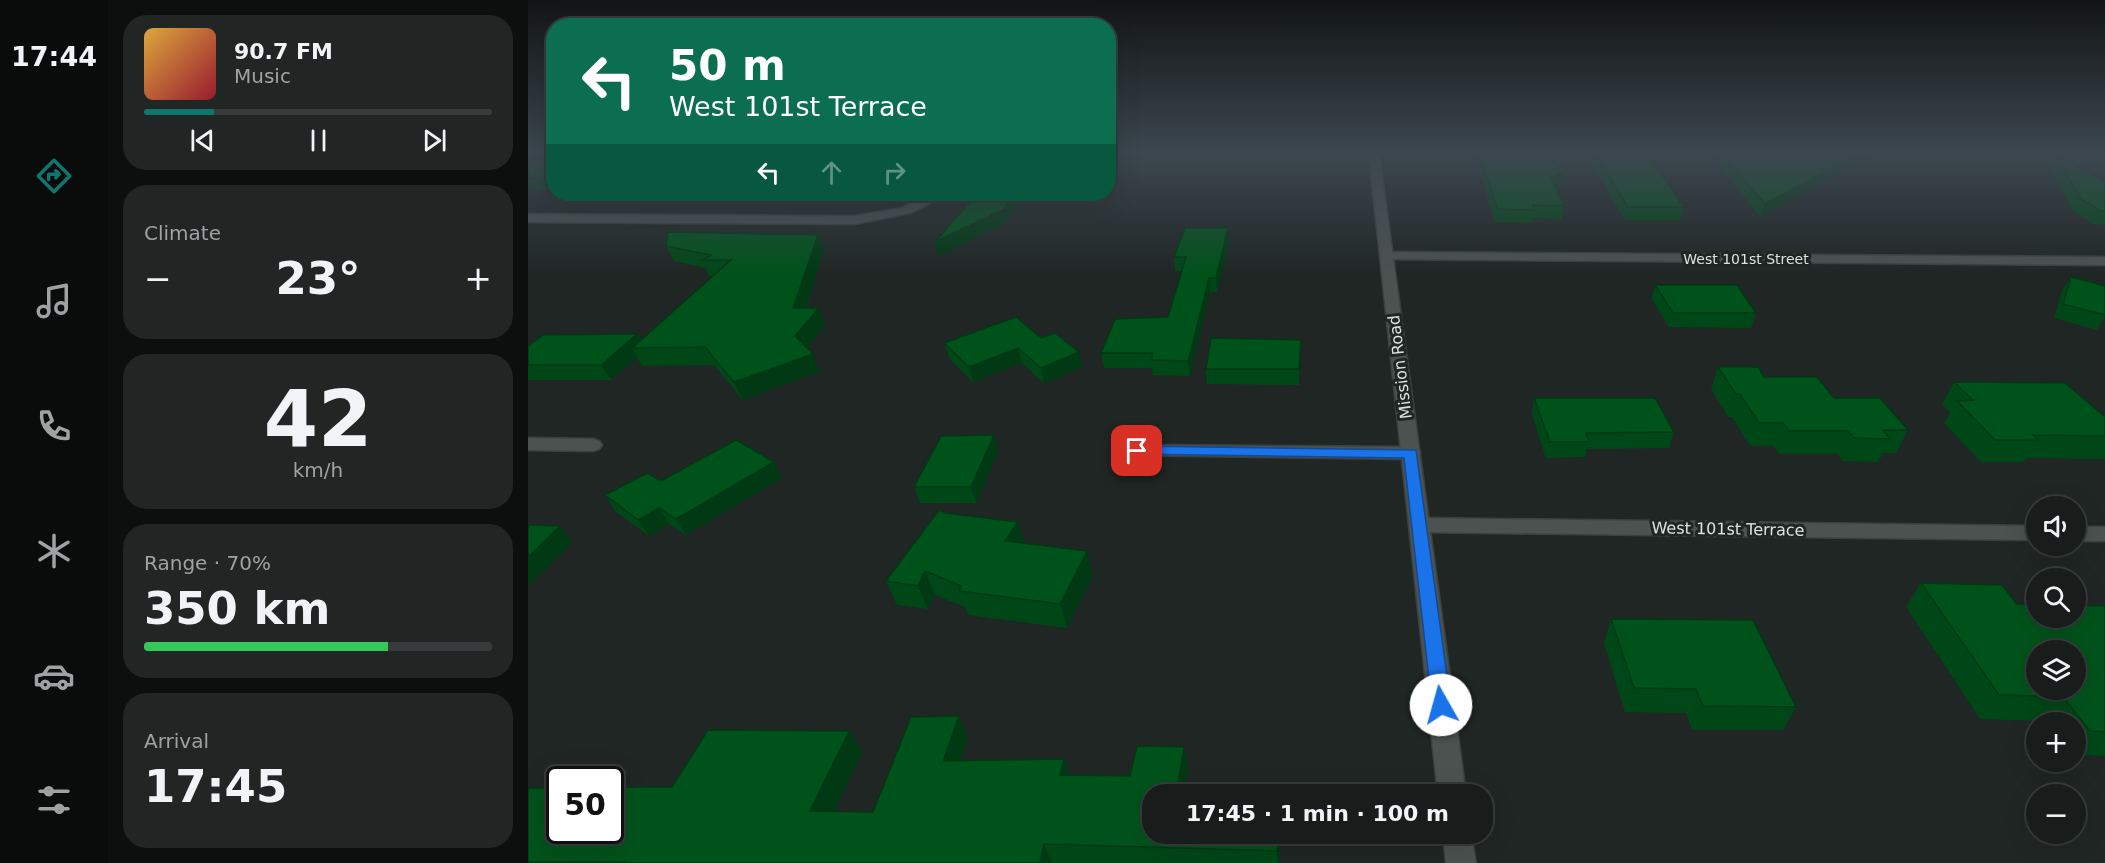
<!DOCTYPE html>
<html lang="en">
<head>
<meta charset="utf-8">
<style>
	:root { --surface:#181c1b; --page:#212524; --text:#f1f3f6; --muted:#9fa1a3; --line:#363a3a; --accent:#0f766e }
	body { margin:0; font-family:"DejaVu Sans",sans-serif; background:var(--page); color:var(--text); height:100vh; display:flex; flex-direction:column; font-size:22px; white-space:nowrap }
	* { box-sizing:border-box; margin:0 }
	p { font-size:20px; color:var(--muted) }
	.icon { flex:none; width:33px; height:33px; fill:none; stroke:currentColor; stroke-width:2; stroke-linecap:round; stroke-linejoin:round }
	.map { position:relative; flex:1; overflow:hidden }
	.details { display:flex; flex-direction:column; gap:15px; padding:15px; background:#0d0f0f; width:420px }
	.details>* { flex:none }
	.guide { position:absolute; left:18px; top:18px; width:570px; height:183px; border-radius:24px; box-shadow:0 6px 24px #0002,0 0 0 2px var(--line); background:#0b6e4f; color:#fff; overflow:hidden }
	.buttons { position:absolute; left:1498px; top:496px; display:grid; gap:12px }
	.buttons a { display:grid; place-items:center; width:60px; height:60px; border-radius:50%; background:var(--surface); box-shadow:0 6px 24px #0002,0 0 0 2px var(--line); font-size:30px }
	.speed { position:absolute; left:18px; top:766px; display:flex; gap:12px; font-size:30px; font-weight:700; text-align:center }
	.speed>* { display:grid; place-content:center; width:78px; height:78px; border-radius:50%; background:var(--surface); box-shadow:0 6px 24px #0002,0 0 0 2px var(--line); line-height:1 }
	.speed .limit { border:3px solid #111; border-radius:9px; background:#fff; color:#111 }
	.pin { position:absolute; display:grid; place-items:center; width:51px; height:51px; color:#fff; margin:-26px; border-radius:12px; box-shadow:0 3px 9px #0006 }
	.me { position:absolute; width:66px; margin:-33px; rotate:353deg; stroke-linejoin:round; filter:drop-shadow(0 0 4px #0008) }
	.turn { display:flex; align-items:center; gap:21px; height:126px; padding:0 24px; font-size:27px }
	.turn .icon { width:78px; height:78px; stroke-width:2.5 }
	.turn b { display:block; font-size:42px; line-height:51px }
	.lanes { display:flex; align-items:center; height:57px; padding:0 24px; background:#0003; justify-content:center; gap:30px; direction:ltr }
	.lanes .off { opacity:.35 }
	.big { font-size:45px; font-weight:700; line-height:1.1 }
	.details .card { flex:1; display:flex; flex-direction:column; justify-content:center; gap:9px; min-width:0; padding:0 21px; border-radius:24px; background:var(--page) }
	.details .dial { align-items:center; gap:0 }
	.dial b { font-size:78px; line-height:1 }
	.song { display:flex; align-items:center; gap:18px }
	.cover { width:72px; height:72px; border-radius:9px; background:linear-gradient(135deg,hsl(40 70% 55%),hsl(350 70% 35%)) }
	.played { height:6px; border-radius:3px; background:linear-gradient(90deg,var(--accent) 20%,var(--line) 20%) }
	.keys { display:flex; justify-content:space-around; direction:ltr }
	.heat { display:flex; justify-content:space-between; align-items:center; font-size:33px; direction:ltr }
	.charge { height:9px; border-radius:4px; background:linear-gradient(90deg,#34c759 70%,var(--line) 0) }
	.trip { position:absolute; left:614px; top:784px; width:351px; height:60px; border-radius:24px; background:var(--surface); box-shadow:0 6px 24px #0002,0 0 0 2px var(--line); font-weight:700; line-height:60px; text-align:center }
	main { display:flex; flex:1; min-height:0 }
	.tabs { display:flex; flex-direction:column; width:108px; justify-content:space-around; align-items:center; background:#0a0b0b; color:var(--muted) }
	.tabs .icon { width:42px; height:42px }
	.tabs .selected { color:var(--accent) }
	.tabs b { font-size:27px; color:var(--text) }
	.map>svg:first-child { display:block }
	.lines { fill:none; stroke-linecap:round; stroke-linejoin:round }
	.minor-casing { stroke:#3c4140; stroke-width:3 }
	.secondary-casing { stroke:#3c4140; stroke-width:3 }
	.minor { fill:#4b5250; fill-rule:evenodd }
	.secondary { fill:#4b5250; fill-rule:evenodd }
	.wall { fill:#004717 }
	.shaded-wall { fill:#003913 }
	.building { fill:#00521b; stroke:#003913; stroke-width:1.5; fill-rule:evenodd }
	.route { fill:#1a73e8; stroke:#114b97; stroke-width:1.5 }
	.labels { text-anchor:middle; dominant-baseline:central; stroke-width:6; stroke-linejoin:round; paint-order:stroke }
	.far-street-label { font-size:14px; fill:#dde1e0; stroke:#202624 }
	.street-label { font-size:16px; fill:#dde1e0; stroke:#202624 }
</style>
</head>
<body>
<main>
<nav class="tabs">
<b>17:44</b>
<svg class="icon selected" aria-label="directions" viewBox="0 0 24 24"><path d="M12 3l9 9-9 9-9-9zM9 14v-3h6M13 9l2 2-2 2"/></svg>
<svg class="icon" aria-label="music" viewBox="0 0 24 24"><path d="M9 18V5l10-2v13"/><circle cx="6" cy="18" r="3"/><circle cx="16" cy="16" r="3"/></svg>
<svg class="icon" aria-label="phone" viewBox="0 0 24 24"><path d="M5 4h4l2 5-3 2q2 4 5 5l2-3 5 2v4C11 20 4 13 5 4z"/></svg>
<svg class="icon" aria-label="climate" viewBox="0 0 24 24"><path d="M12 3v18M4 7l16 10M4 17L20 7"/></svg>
<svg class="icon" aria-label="car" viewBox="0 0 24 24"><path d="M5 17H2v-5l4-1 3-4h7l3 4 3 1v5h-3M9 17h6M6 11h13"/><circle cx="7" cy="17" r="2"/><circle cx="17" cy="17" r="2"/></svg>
<svg class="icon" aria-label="filters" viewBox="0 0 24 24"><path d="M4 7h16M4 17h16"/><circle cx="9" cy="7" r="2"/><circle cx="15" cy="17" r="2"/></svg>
</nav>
<section class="details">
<div class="card">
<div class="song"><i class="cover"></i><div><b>90.7 FM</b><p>Music</p></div></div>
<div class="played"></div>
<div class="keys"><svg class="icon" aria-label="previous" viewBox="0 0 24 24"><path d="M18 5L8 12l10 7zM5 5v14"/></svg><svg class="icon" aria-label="pause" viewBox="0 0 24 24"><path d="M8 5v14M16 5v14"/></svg><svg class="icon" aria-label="next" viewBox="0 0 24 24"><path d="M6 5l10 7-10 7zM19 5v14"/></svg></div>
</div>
<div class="card"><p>Climate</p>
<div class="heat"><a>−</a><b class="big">23°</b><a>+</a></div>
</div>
<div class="card dial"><b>42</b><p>km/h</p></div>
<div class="card"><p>Range · 70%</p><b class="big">350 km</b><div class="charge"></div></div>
<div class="card"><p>Arrival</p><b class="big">17:45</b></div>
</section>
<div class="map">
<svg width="1577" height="863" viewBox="0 0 1577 863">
	<rect width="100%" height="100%" fill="#202624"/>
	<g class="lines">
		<defs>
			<g id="minor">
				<path d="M 1563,154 L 1577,154 L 1577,161 Z"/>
				<path d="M 399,194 L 411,194 L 401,204 L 382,213 L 326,224 L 0,222 L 0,214 L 326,216 L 374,208 Z"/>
				<path d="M 859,252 L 1577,257 L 1577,265 L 854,259 L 852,256 L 854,253 Z"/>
				<path d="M 0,438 L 65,439 L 71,441 L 74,445 L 71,449 L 65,451 L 0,450 Z"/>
				<path d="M 609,445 L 883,447 L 890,449 L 892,453 L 890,457 L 883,459 L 602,455 L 600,451 L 602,447 Z"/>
				<path d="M 891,518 L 1509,526 L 1509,540 L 891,532 L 884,530 L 881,525 L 884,520 Z"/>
				<rect x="1548" y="527" width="29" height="14"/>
			</g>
			<g id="secondary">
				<path d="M 841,154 L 851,154 L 938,795 L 910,795 Z"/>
				<path d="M 915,834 L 943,834 L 948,863 L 918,863 Z"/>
			</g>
		</defs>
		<use href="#minor" class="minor-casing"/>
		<use href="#secondary" class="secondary-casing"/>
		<use href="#minor" class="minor"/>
		<use href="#secondary" class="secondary"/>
	</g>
	<g class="wall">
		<rect x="0" y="154" width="26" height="35"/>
		<path d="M 942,154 L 1013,154 L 1037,170 L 1035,182 L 1027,186 L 1036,206 L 1034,219 L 1005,218 L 1004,223 L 967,222 L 948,158 Z"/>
		<path d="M 1058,154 L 1119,154 L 1156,207 L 1152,220 L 1097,220 Z"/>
		<path d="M 1180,154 L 1260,154 L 1233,217 Z"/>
		<path d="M 1526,154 L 1577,182 L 1577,225 L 1565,224 L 1546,212 L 1520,165 Z"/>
		<path d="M 701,242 L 689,292 L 682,292 L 662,376 L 625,375 L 624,368 L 576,368 L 573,353 L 640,317 L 654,271 L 647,271 L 646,257 Z"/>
		<path d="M 138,246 L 296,250 L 278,308 L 297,325 L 279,348 L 292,371 L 215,400 L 186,365 L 114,366 L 109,357 L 83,380 L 0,380 L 0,346 L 113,341 L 185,276 L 182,276 L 178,268 L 146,261 Z"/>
		<path d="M 1543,277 L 1577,286 L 1577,316 L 1569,330 L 1526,318 L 1534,291 Z"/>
		<path d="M 1127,285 L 1228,313 L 1223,328 L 1141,327 L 1124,299 Z"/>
		<path d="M 513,338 L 551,352 L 554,367 L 516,383 L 494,363 L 445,382 L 421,358 L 416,343 Z"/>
		<path d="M 773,355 L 771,385 L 679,384 L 678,369 Z"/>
		<path d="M 1190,367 L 1236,377 L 1306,398 L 1380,430 L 1368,453 L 1355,453 L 1350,462 L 1315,461 L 1310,454 L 1251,454 L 1246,446 L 1222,446 L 1204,417 L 1200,417 L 1183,389 Z"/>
		<path d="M 1426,382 L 1577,417 L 1577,459 L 1498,458 L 1495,462 L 1453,462 L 1416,423 L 1422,413 L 1414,404 Z"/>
		<path d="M 1006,398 L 1146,432 L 1141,448 L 1059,449 L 1057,457 L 1018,458 L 1004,414 Z"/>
		<path d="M 466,435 L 470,451 L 448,503 L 392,503 L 386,487 Z"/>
		<path d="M 254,478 L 158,535 L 141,524 L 121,536 L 88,512 L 77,495 L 133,481 Z"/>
		<path d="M 417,513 L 490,522 L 496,543 L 559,551 L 565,575 L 539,628 L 440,615 L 437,607 L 407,595 L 400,609 L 369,605 L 358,581 Z"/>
		<path d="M 1393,583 L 1489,604 L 1577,606 L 1577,756 L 1548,755 L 1548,723 L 1516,723 L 1514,721 L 1452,719 L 1378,607 Z"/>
		<path d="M 1083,619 L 1268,707 L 1255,730 L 1164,730 L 1158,713 L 1097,712 L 1076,643 Z"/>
		<path d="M 431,716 L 440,738 L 432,761 L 536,759 L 541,775 L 602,776 L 660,768 L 657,783 L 753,834 L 751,863 L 0,863 L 0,788 L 144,787 L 321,731 L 334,752 L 306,812 L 345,812 Z"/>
	</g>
	<g class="shaded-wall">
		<path d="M 1329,154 L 1345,154 L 1233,217 L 1237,204 Z"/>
		<path d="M 1037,170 L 1035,182 L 1020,190 L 1023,177 Z"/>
		<path d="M 487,194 L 499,194 L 477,223 L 411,256 L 407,242 Z"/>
		<path d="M 700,228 L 701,242 L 689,292 L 688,278 Z"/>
		<path d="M 290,235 L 296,250 L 272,325 L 265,308 Z"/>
		<path d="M 681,278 L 682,292 L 662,376 L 660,361 Z"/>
		<path d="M 291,308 L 297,325 L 275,353 L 267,336 Z"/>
		<path d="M 109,334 L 117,348 L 104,348 L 109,357 L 83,380 L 73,365 Z"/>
		<path d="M 773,340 L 773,355 L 771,385 L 771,369 Z"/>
		<path d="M 490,348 L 494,363 L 445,382 L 441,367 Z"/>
		<path d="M 551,352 L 554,367 L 516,383 L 513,368 Z"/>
		<path d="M 285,354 L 292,371 L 215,400 L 206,382 Z"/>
		<path d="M 466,435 L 470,451 L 448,503 L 443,487 Z"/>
		<path d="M 246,462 L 254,478 L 158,535 L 148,519 Z"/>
		<path d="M 131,508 L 141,524 L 121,536 L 110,520 Z"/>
		<path d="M 490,522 L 497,545 L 477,541 Z"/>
		<path d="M 32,526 L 44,543 L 0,586 L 0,557 Z"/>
		<path d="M 559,551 L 565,575 L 539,628 L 532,604 Z"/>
		<path d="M 397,571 L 407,595 L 400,609 L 390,586 Z"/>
		<path d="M 431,716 L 440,738 L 425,782 L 415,761 Z"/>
		<path d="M 321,731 L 334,752 L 296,832 L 282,811 Z"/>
		<path d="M 656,747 L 660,768 L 655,795 L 650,783 Z"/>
		<path d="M 536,759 L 543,780 L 532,775 Z"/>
		<path d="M 750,834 L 753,834 L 751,863 L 750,863 L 749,851 Z"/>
		<path d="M 516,844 L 524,863 L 512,863 Z"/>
	</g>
	<g class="building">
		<rect x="0" y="154" width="26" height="24"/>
		<path d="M 952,154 L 1013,154 L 1037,170 L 1023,177 L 1036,206 L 1005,205 L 1006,210 L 969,209 Z"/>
		<path d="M 1067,154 L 1119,154 L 1156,207 L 1100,207 Z"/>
		<path d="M 1193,154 L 1260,154 L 1263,159 L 1273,154 L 1329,154 L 1237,204 Z"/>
		<path d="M 1527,154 L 1577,182 L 1577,211 L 1573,211 L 1553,199 Z"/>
		<path d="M 449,194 L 487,194 L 474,210 L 407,242 Z"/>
		<path d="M 657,228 L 700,228 L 688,278 L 681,278 L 660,361 L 623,360 L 625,353 L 573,353 L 587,319 L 640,317 L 658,257 L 646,257 Z"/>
		<path d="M 140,232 L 290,235 L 265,308 L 291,308 L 267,336 L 285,354 L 206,382 L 177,347 L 104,348 L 203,260 L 174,260 L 183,255 L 138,246 Z"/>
		<path d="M 1543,277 L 1577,286 L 1577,315 L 1535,304 Z"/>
		<path d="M 1127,285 L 1209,285 L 1228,313 L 1145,313 Z"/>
		<path d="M 488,317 L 513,338 L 527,333 L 551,352 L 513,368 L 490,348 L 441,367 L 416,343 Z"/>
		<path d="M 109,334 L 73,365 L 0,365 L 0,346 L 15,335 Z"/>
		<path d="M 683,338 L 773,340 L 771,369 L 678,369 Z"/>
		<path d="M 1190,367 L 1230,367 L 1236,377 L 1289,377 L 1306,398 L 1352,398 L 1380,430 L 1355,430 L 1362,439 L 1326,438 L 1320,431 L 1261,431 L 1255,423 L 1231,423 L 1212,394 L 1208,394 Z"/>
		<path d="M 1426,382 L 1537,383 L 1577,417 L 1577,436 L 1505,435 L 1510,440 L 1467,440 L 1429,401 L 1445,400 Z"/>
		<path d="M 1006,398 L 1127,398 L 1146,432 L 1058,433 L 1061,442 L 1022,442 Z"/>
		<path d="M 466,435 L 443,487 L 386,487 L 413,436 Z"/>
		<path d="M 208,440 L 246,462 L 148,519 L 131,508 L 110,520 L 77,495 L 119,473 L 133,481 Z"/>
		<path d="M 411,510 L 417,513 L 490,522 L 477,541 L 559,551 L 532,604 L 431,591 L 433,586 L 397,571 L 390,586 L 358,581 Z"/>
		<path d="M 0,525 L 32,526 L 0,557 Z"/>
		<path d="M 1393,583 L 1474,585 L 1489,604 L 1509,605 L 1509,618 L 1548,618 L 1548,605 L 1577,606 L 1577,732 L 1562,731 L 1535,697 L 1471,695 ZM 1509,651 L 1548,651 L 1548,690 L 1509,690 Z"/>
		<path d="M 1083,619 L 1225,620 L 1268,707 L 1175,706 L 1168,689 L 1106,688 Z"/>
		<path d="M 431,716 L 415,761 L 536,759 L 532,775 L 602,776 L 609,746 L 656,747 L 650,783 L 753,787 L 753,795 L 624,795 L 624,834 L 750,834 L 749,851 L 516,844 L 512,863 L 96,863 L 97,862 L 0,862 L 0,788 L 32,788 L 32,831 L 82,831 L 82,787 L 144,787 L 180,730 L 321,731 L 282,811 L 345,812 L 383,717 Z"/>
	</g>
	<linearGradient id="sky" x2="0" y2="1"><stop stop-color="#121514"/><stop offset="0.56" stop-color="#3c4750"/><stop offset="1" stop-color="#3c4750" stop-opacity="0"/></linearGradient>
	<rect width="1577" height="274" fill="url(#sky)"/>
	<path class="route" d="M 609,446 L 888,450 L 923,705 L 920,711 L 913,713 L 906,711 L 904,705 L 876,458 L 604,454 L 602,451 Z"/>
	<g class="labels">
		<g class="far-street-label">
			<text x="1218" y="259">West 101st Street</text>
		</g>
		<g class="street-label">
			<text transform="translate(872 367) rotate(-97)">Mission Road</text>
			<text transform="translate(1200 529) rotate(1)">West 101st Terrace</text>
		</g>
	</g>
</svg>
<div class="buttons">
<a><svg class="icon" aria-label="sound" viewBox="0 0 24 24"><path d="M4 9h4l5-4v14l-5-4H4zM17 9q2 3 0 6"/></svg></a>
<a><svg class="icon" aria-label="search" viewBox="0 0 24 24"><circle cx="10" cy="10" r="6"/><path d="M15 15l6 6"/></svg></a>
<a><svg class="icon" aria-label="layers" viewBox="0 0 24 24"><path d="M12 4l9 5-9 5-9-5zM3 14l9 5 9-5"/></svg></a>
<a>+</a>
<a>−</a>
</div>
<div class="speed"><div class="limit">50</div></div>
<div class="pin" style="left:609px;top:451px;background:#d93025"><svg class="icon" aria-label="arrive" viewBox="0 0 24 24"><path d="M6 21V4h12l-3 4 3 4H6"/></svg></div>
<svg class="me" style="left:913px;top:705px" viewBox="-20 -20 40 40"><circle r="19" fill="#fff"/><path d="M0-13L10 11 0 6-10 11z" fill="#1a73e8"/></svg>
<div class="trip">17:45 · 1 min · 100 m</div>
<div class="guide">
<div class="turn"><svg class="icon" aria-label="left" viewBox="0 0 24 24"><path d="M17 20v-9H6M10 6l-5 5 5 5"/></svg><div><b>50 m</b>West 101st Terrace</div></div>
<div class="lanes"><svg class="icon" aria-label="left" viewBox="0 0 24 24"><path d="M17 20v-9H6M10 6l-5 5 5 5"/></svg><svg class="icon off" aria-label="ahead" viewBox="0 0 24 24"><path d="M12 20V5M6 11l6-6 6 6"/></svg><svg class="icon off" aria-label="right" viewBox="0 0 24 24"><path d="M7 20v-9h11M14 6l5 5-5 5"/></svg></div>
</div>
</div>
</main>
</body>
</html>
